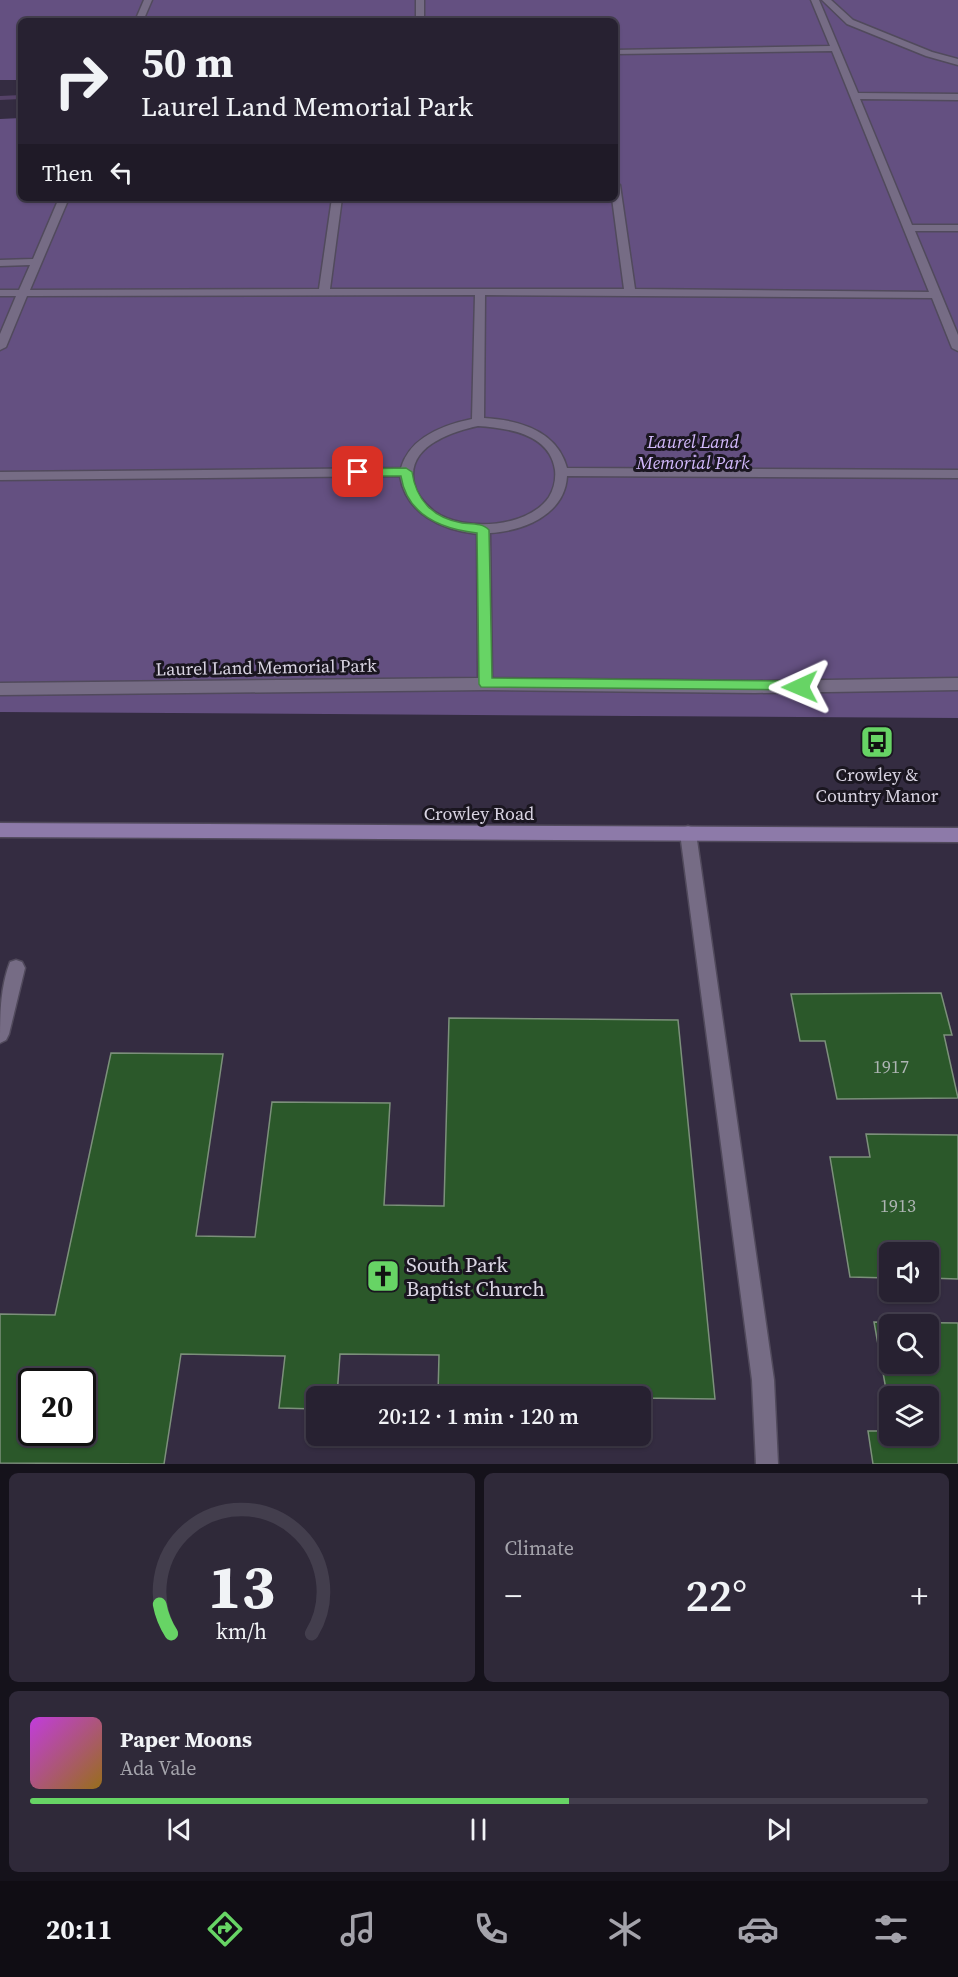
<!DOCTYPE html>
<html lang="en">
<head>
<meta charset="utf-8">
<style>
	:root { --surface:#272131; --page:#2f2939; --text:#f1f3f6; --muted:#a4a3ab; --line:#433e4d; --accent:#67d465 }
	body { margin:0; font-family:"Source Serif 4",serif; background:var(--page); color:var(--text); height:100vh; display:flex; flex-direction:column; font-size:22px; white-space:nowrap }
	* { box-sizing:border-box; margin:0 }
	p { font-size:20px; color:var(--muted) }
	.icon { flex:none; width:33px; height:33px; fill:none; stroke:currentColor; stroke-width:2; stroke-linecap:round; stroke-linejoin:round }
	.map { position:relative; height:1464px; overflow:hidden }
	.drawer { display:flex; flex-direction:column; gap:9px; padding:9px; background:#15121b; flex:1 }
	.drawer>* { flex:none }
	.banner { position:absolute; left:18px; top:18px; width:600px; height:183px; border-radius:9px; box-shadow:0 2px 4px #0004,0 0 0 2px var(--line); background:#272131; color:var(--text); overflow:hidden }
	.controls { position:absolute; left:879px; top:1242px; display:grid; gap:12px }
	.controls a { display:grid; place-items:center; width:60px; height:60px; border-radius:9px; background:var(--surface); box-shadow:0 2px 4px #0004,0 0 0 2px var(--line); font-size:30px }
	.speed { position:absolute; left:18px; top:1368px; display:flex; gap:12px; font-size:30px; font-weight:700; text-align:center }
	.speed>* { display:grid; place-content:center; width:78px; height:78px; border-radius:50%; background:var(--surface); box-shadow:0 2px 4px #0004,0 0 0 2px var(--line); line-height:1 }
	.speed .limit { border:3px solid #111; border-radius:9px; background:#fff; color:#111 }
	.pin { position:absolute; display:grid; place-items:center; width:51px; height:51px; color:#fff; margin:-26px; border-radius:12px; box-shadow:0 3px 9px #0006 }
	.me { position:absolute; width:66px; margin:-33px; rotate:269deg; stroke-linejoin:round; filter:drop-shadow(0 0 4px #0008) }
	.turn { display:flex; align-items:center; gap:21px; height:126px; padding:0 24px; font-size:27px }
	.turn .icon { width:78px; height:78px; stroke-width:2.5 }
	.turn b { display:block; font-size:42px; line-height:51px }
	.then { display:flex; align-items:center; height:57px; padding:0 24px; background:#0003; gap:12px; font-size:22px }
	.big { font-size:45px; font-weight:600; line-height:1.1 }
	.drawer .card { flex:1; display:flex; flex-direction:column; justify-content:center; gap:9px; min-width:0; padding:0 21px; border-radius:9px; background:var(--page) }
	.drawer .dial { align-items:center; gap:0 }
	.dial svg { height:156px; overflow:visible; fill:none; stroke:var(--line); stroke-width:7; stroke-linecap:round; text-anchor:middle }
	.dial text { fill:var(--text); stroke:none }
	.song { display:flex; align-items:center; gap:18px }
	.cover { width:72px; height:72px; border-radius:9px; background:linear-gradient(135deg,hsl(290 70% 55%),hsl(40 70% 35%)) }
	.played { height:6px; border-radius:3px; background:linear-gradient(90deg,var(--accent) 60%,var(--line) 60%) }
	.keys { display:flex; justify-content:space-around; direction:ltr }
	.heat { display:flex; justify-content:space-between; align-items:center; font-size:33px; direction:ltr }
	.drawer .tiles { flex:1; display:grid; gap:9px; grid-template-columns:1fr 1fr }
	.card:last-child { grid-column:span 2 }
	.trip { position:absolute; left:306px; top:1386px; width:345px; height:60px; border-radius:9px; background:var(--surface); box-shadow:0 2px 4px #0004,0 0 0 2px var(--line); font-weight:600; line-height:60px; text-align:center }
	.tabs { display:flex; height:96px; justify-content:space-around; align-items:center; background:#100d14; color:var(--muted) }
	.tabs .icon { width:42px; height:42px }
	.tabs .on { color:var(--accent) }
	.tabs b { font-size:27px; color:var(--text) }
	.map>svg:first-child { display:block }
	.green { fill:#645081 }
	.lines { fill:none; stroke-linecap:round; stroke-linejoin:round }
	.stream { fill:#554268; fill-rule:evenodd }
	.building { fill:#2b582a; stroke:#7c907b; stroke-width:1.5; fill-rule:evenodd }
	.service-casing { stroke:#514a5c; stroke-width:3 }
	.secondary-casing { stroke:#514a5c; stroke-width:3 }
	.service { fill:#766c85; fill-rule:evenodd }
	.secondary { fill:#8d7aa9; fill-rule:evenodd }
	.route { fill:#67d465; stroke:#438a42; stroke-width:1.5 }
	.labels { text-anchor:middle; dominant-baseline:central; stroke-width:6; stroke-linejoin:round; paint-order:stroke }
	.park-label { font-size:18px; font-style:italic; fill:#d3bafc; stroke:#1a1620 }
	.street-label { font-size:18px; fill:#d9d4e2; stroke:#1a1620 }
	.poi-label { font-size:18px; fill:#d9d4e2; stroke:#1a1620 }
	.near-number-label { font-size:18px; fill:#aeb5b4 }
	.near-poi-label { font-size:21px; fill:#d9d4e2; stroke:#1a1620; text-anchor:start }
</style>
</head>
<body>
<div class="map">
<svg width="958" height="1464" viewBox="0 0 958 1464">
	<rect width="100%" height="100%" fill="#342c41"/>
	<path class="green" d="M 0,0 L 958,0 L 958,718 L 0,712 L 0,119 L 21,118 L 21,198 L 615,198 L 615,21 L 21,21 L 21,80 L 0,80 Z"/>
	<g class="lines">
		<path class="stream" d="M 21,95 L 21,99 L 0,100 L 0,96 Z"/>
	</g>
	<g class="building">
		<path d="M 941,993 L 952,1035 L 944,1035 L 958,1098 L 837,1099 L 825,1041 L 800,1041 L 791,994 Z"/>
		<path d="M 449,1018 L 678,1020 L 715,1399 L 640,1398 L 640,1396 L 438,1395 L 439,1355 L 340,1354 L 337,1396 L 316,1396 L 316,1409 L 279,1408 L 285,1356 L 181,1354 L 164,1464 L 0,1463 L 0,1314 L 55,1315 L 111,1053 L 223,1054 L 196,1236 L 255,1237 L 272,1102 L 390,1103 L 384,1205 L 444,1206 ZM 32,1382 L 82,1382 L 82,1432 L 32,1432 Z"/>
		<path d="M 866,1134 L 958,1135 L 958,1279 L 928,1278 L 928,1252 L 890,1252 L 890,1278 L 850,1277 L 830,1157 L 870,1157 Z"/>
		<path d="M 874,1322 L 958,1323 L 958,1464 L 873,1464 L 868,1431 L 890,1431 L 890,1436 L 928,1436 L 928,1396 L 890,1396 L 890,1412 ZM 890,1324 L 928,1324 L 928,1364 L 890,1364 Z"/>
	</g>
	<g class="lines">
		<defs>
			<g id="service">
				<path d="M 144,0 L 152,0 L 143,21 L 135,21 Z"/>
				<rect x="416" y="0" width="8" height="21"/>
				<path d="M 811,0 L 819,0 L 858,93 L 958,94 L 958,100 L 860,99 L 912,225 L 958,225 L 958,231 L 915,231 L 958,335 L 958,351 L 952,348 L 932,298 L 485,295 L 484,418 C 518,420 557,430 567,468 L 958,470 L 958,478 L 567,476 C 565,515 523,531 490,533 L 492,678 L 755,681 L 958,678 L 958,690 L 755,693 L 485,690 L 0,695 L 0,683 L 478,678 L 477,534 C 442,530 406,514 400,476 L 0,480 L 0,472 L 401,468 C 410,437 443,425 472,419 L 475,295 L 27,296 L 6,347 L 0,350 L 0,334 L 16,296 L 0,296 L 0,290 L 19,290 L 30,265 L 0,266 L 0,260 L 33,259 L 59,198 L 69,198 L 30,290 L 319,289 L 332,198 L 342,198 L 330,289 L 624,289 L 612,198 L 615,198 L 615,182 L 620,185 L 635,289 L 929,292 L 832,51 L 615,54 L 615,50 L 830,46 ZM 478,426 C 508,428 550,434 555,470 C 556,479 554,489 549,497 C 528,528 464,532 435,512 C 426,505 416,494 414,483 C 406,447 450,432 478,426 Z"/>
				<path d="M 822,0 L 831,0 L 853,20 L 932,52 L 958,59 L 958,65 L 926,56 L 847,24 Z"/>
				<path d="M 688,826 L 694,828 L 696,833 L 774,1380 L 778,1464 L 756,1464 L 752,1380 L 680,833 L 682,828 Z"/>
				<path d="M 16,960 L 22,962 L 25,968 L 9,1034 L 6,1040 L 0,1043 C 0,1015 0,988 10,962 Z"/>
			</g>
			<path id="secondary" d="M 0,823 L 958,828 L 958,842 L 0,837 Z"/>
		</defs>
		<use href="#service" class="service-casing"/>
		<use href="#secondary" class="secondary-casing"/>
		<use href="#service" class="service"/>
		<use href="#secondary" class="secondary"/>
	</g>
	<path class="route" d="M 406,468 L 412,472 C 416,500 433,518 462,523 C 471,524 483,523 489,530 L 492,678 L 800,681 L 805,683 L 807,687 L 805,690 L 481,687 L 479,684 L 477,533 C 442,529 407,515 401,476 L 358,476 L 353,472 L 358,469 Z"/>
	<defs>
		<symbol id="bus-square" viewBox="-11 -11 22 22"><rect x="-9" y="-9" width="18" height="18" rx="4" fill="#67d465" stroke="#1a1620"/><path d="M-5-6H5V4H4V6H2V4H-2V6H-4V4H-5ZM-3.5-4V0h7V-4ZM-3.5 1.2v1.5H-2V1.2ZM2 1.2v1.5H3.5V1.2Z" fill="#111"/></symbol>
		<symbol id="church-square" viewBox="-11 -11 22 22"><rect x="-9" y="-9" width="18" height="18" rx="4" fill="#67d465" stroke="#1a1620"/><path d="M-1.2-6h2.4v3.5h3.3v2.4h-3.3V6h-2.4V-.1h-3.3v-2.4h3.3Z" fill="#111"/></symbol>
	</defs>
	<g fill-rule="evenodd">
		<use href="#bus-square" x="858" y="723" width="38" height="38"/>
		<use href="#church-square" x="364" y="1257" width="38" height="38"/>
	</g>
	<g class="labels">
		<g class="park-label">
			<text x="693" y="441">Laurel Land<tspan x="693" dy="21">Memorial Park</tspan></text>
		</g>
		<g class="street-label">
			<text transform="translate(266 667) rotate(-1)">Laurel Land Memorial Park</text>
			<text x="479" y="813">Crowley Road</text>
		</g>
		<g class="poi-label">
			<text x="877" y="774">Crowley &amp;<tspan x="877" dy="21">Country Manor</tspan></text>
		</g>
		<g class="near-number-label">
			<text x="891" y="1066">1917</text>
			<text x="898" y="1205">1913</text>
		</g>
		<g class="near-poi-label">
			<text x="406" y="1264">South Park<tspan x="406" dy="24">Baptist Church</tspan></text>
		</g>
	</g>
</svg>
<div class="controls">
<a><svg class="icon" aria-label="sound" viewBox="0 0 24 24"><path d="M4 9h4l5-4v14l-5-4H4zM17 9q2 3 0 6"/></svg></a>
<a><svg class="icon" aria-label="search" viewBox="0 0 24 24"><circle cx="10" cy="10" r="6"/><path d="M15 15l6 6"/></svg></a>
<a><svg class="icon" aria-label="layers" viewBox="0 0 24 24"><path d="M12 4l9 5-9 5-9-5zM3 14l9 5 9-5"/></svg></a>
</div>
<div class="speed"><div class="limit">20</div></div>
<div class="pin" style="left:358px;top:472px;background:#d93025"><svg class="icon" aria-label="arrive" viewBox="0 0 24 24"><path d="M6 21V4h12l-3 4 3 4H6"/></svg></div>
<svg class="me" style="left:800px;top:687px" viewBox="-20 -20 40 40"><path d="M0-17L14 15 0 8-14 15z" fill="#67d465" stroke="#fff" stroke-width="4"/></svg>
<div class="trip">20:12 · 1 min · 120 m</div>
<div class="banner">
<div class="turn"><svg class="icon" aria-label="right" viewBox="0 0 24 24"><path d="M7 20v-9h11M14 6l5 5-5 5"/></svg><div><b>50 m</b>Laurel Land Memorial Park</div></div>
<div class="then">Then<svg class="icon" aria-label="left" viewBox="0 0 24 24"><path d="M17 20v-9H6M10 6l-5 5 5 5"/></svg></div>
</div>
</div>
<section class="drawer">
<div class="tiles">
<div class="card dial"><svg viewBox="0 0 100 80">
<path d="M14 69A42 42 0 1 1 86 69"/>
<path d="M14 69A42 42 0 0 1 8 54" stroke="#67d465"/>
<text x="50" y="56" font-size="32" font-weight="700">13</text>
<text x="50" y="72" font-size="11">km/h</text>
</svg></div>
<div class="card"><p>Climate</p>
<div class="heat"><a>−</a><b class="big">22°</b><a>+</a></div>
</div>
<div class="card">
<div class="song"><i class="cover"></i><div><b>Paper Moons</b><p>Ada Vale</p></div></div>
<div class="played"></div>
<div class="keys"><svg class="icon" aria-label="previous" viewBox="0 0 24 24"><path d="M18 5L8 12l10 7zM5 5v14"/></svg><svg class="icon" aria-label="pause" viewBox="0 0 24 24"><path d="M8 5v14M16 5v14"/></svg><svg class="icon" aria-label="next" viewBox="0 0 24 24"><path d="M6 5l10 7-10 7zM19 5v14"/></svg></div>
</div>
</div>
</section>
<nav class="tabs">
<b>20:11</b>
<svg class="icon on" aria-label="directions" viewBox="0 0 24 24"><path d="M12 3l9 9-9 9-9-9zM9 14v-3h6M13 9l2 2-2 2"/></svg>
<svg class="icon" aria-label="music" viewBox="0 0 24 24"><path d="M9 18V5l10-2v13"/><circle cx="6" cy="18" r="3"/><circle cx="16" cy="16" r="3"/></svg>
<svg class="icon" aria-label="phone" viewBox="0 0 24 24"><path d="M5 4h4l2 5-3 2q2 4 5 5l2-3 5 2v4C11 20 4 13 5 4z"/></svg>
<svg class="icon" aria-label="climate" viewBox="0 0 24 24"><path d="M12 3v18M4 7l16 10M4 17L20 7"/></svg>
<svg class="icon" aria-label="car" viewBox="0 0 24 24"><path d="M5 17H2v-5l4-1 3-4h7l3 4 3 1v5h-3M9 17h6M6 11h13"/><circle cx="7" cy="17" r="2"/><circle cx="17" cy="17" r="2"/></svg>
<svg class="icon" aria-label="filters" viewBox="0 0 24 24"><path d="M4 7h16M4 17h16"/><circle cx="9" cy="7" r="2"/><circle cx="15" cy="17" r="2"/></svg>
</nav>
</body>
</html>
